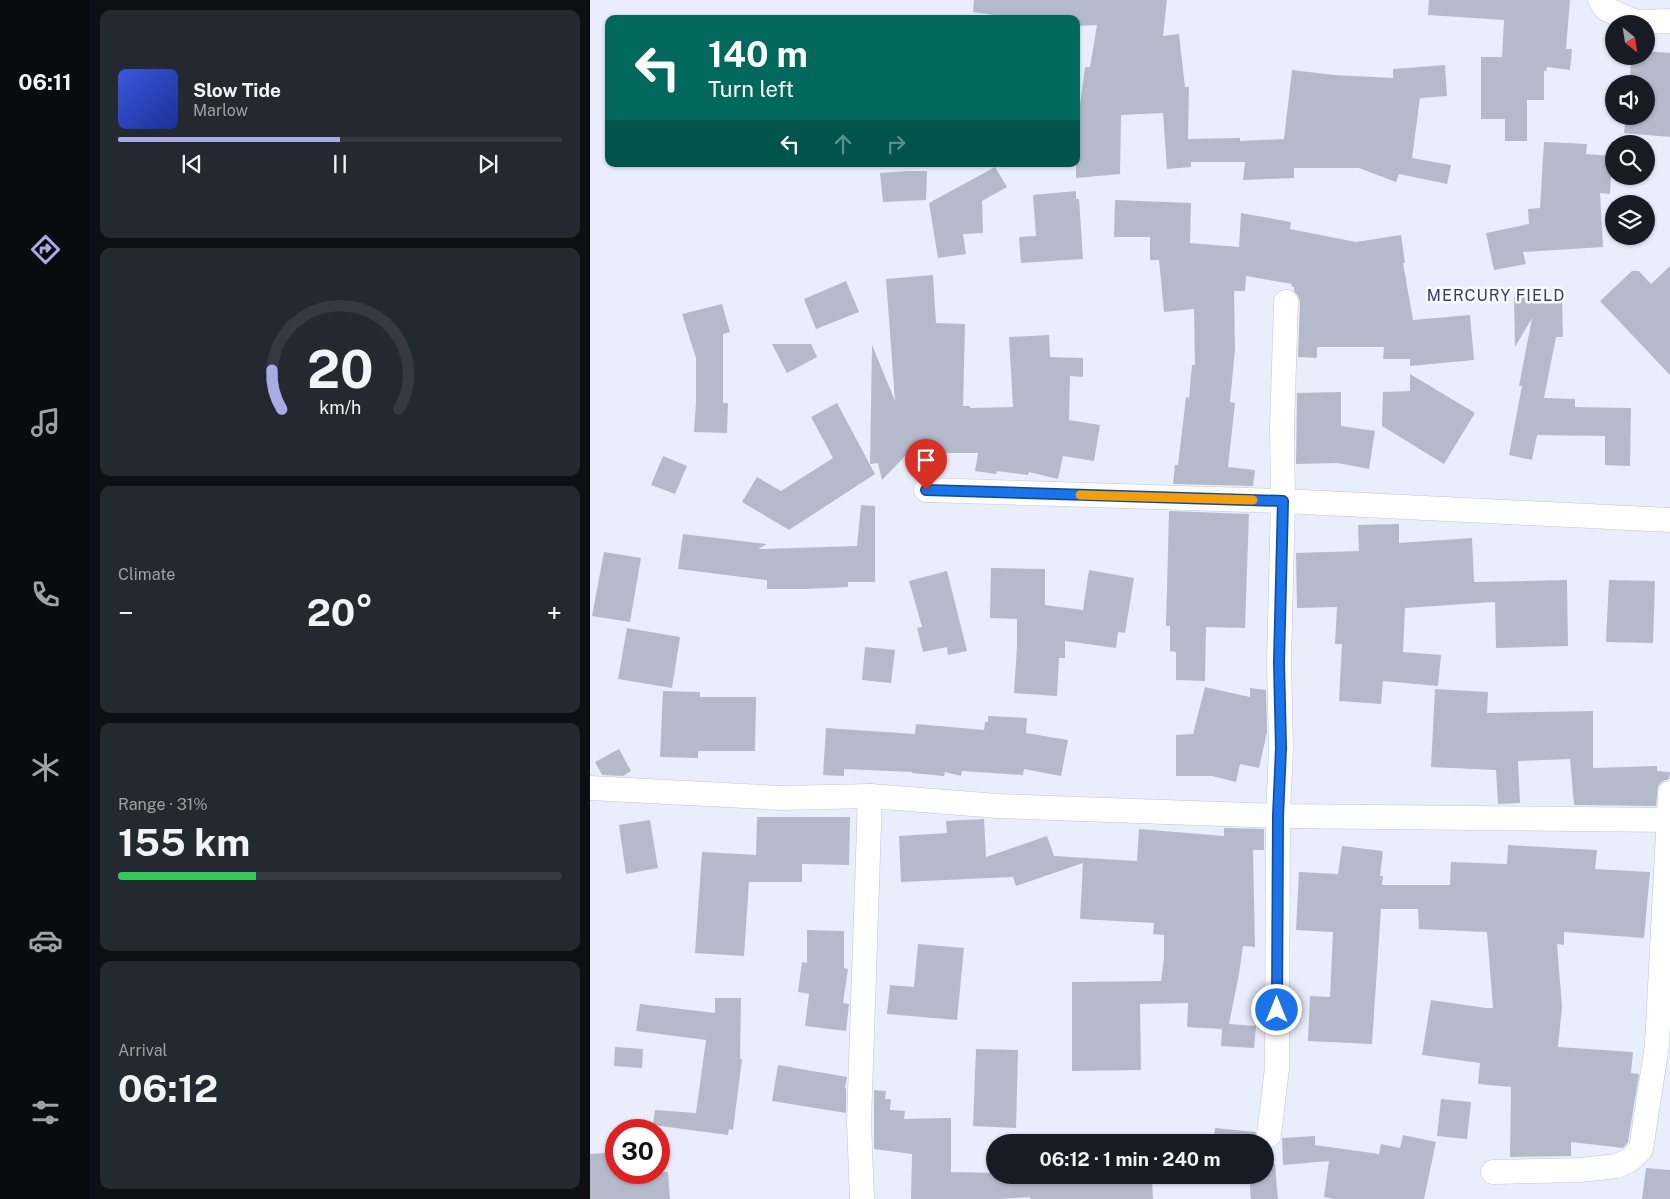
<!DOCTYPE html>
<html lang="en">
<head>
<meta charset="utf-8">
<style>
	:root { --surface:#171b24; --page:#242831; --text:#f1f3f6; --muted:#9ea1a6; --line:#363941; --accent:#a7ace3 }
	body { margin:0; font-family:"Public Sans",sans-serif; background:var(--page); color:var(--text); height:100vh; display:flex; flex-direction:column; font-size:19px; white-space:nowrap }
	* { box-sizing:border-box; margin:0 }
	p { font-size:16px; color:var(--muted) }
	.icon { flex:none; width:28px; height:28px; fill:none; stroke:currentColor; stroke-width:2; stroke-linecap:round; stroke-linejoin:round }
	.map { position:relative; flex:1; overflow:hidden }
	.drawer { display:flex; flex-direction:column; gap:10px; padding:10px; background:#0d0f14; width:500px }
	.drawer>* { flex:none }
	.hud { position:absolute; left:15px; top:15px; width:475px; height:152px; border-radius:10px; box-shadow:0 1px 4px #0004; background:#00695c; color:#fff; overflow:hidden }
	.needle { width:32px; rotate:150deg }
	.controls { position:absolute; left:1015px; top:15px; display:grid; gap:10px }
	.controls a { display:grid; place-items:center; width:50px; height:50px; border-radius:50%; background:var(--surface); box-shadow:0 1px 4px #0004; font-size:25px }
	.speed { position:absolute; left:15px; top:1119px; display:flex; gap:10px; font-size:25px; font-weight:700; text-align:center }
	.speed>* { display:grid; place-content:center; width:65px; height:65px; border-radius:50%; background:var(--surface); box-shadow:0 1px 4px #0004; line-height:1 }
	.speed .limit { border:8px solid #d22; background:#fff; color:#111 }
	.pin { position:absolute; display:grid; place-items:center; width:42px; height:42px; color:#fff; margin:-51px -21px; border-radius:50% 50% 50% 0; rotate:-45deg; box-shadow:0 0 5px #0007 }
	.pin .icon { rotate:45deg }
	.me { position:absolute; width:55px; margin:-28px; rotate:0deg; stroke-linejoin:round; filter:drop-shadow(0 0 4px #0008) }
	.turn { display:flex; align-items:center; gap:18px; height:105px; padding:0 20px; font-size:22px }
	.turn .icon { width:65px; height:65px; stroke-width:2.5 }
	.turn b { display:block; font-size:35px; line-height:42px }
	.lanes { display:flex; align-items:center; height:48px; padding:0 20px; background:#0003; justify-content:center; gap:25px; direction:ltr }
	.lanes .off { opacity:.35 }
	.big { font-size:38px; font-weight:700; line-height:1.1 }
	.drawer .tile { flex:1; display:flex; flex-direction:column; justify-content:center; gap:8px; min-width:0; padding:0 18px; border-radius:10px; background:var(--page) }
	.drawer .dial { align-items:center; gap:0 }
	.dial svg { height:130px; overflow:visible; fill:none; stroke:var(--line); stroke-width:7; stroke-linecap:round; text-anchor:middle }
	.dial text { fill:var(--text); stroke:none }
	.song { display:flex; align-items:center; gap:15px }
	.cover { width:60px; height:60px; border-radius:8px; background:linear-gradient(135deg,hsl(230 70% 55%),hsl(230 70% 35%)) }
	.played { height:5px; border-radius:2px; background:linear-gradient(90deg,var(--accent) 50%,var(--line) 50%) }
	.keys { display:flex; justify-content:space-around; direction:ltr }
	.heat { display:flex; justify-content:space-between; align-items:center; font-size:28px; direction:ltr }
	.charge { height:8px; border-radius:4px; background:linear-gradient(90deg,#34c759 31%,var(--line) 0) }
	.trip { position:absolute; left:396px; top:1134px; width:288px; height:50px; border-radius:25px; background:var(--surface); box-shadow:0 1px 4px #0004; font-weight:700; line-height:50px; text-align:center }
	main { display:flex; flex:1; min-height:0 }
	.tab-bar { display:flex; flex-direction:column; width:90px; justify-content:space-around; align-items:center; background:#090b0e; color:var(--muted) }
	.tab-bar .icon { width:35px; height:35px }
	.tab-bar .on { color:var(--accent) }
	.tab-bar b { font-size:22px; color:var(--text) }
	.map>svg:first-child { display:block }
	.building { fill:#b5bacb }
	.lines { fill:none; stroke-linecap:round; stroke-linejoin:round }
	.minor-casing { stroke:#bfc3d5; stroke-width:25 }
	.minor { stroke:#fff; stroke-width:24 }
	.route-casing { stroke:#114b97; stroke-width:12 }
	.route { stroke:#1a73e8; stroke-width:9 }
	.slow { stroke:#f59e0b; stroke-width:9 }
	.labels { text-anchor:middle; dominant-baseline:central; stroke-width:5; stroke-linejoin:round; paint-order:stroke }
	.neighbourhood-label { font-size:16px; letter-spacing:1px; fill:#313a75; stroke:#fcfcfc }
</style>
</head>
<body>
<main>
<nav class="tab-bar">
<b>06:11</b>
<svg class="icon on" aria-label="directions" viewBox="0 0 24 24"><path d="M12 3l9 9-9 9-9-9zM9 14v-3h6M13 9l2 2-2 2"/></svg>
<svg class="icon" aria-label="music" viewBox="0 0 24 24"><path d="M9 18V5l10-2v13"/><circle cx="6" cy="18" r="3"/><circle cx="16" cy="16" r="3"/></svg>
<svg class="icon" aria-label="phone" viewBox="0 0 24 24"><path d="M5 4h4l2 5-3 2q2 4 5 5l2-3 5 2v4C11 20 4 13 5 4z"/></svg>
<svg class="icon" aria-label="climate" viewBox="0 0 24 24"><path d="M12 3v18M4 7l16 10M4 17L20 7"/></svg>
<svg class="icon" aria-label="car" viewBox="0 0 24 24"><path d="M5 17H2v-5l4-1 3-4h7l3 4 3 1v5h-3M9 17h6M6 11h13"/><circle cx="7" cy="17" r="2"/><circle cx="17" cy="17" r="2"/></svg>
<svg class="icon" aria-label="filters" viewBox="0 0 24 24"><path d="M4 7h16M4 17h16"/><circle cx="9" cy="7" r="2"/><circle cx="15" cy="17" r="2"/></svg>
</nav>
<section class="drawer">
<div class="tile">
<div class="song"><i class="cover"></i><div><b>Slow Tide</b><p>Marlow</p></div></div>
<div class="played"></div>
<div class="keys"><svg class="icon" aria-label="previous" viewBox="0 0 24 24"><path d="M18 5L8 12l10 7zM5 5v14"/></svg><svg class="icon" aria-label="pause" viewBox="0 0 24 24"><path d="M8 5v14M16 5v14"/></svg><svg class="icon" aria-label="next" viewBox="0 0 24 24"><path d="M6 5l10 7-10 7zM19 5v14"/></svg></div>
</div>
<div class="tile dial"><svg viewBox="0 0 100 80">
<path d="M14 69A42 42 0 1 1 86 69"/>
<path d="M14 69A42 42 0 0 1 8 45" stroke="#a7ace3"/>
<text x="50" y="56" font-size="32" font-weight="700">20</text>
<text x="50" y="72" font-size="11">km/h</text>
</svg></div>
<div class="tile"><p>Climate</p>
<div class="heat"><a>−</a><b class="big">20°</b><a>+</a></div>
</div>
<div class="tile"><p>Range · 31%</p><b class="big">155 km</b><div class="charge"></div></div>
<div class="tile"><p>Arrival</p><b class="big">06:12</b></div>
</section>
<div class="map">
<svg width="1080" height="1199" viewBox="0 0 1080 1199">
	<rect width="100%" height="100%" fill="#eaeefc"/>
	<g class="building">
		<path d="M 384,0 L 577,0 L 573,36 L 589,34 L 595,87 L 599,87 L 598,139 L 650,138 L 650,141 L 694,139 L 702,70 L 744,75 L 803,78 L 803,69 L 855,65 L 857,96 L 830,98 L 822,158 L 861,165 L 857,184 L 809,174 L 806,182 L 769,168 L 704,168 L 704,178 L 653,180 L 655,162 L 601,162 L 601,167 L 577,169 L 573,113 L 531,115 L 530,174 L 486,178 L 486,135 L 495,67 L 500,67 L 507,25 L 486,26 L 486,19 L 482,19 L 482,16 L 460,19 L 432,19 L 383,12 Z"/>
		<path d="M 839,0 L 980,0 L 976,49 L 982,49 L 980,70 L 957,67 L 956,71 L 954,71 L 954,100 L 937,100 L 937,141 L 915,141 L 915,119 L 891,119 L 891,57 L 912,57 L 914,20 L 838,15 Z"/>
		<path d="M 1056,51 L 1080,53 L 1080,137 L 1034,133 L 1036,116 L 1056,116 L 1056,84 L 1039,84 L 1042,56 L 1056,56 Z"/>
		<path d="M 954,142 L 997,144 L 996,154 L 1022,156 L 1020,194 L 1010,193 L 1013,247 L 933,252 L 936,264 L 904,270 L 896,233 L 939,224 L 938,209 L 950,208 Z"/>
		<path d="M 405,167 L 417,187 L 392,201 L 393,233 L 373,234 L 376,254 L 348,258 L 339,203 Z"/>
		<path d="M 318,171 L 337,171 L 336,200 L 293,202 L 290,173 Z"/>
		<path d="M 486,191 L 486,199 L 489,199 L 493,259 L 431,263 L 429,237 L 446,236 L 443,195 Z"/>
		<path d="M 525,200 L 601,203 L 600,243 L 649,247 L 651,213 L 701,222 L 700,229 L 766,242 L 811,235 L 815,263 L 813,263 L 823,320 L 880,315 L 884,360 L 820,366 L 820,359 L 793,359 L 794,347 L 727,347 L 727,358 L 708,357 L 710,302 L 708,296 L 704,291 L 704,287 L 701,286 L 702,284 L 656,276 L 655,291 L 644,291 L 645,349 L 640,402 L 645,403 L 638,467 L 665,470 L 663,486 L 583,484 L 585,465 L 588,465 L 596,397 L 599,398 L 602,365 L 605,365 L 604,309 L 574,312 L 569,260 L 560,260 L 560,237 L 524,237 Z"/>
		<path d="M 1080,266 L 1080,375 L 1010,301 L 1042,271 L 1049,271 L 1061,284 Z"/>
		<path d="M 343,275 L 346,323 L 375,324 L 373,406 L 380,406 L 380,408 L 423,407 L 419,337 L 459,335 L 460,357 L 493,358 L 493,377 L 480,376 L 479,420 L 510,425 L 504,461 L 473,456 L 468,479 L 439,472 L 438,475 L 407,471 L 406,474 L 385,471 L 388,453 L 318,453 L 292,480 L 288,463 L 280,464 L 282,345 L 305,401 L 296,279 Z"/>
		<path d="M 256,281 L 269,312 L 226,329 L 214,299 Z"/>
		<path d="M 924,297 L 972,297 L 973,337 L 966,337 L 954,398 L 985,399 L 985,407 L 1041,408 L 1040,466 L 1015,465 L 1015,436 L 947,435 L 942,460 L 919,455 L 932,386 L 929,386 L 942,318 L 925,347 Z"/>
		<path d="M 132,304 L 140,332 L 133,334 L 133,403 L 138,403 L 137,433 L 104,432 L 106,402 L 106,358 L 92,314 Z"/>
		<path d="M 182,344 L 221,344 L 227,357 L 197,373 Z"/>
		<path d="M 820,374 L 885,413 L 854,464 L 792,426 L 793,392 L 820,391 Z"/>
		<path d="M 751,392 L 751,426 L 785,431 L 779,469 L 747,463 L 706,464 L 707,393 Z"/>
		<path d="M 247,403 L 285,474 L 199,530 L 152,502 L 167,477 L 191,491 L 243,458 L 221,417 Z"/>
		<path d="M 73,456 L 97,466 L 85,494 L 61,485 Z"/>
		<path d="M 271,505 L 285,506 L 285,582 L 258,582 L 258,587 L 217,589 L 177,589 L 177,580 L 88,569 L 93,534 L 177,544 L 168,549 L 267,546 Z"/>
		<path d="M 579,511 L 659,514 L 655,628 L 616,627 L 615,681 L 586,680 L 586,652 L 580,651 L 580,626 L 576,626 Z"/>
		<path d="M 809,524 L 809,543 L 882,538 L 884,582 L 977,580 L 978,646 L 906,648 L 905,602 L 815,608 L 813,652 L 851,655 L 848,686 L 793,681 L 791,704 L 749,701 L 752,644 L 745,644 L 747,607 L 707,608 L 706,553 L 769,551 L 768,525 Z"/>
		<path d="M 14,552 L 51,558 L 40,622 L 2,616 Z"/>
		<path d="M 401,568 L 455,569 L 455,605 L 493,610 L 499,570 L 544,578 L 535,633 L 528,632 L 526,648 L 475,641 L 475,658 L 469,658 L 467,696 L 424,693 L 427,647 L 427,619 L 400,618 Z"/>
		<path d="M 357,571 L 377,651 L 358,655 L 357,647 L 333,652 L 327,628 L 332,627 L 319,581 Z"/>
		<path d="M 1019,580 L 1065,581 L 1063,643 L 1016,642 Z"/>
		<path d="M 37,628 L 90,637 L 82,688 L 28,679 Z"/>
		<path d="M 275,647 L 305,650 L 301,683 L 272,680 Z"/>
		<path d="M 615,687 L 660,697 L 660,688 L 676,690 L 677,732 L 669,768 L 650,764 L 646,782 L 622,776 L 586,776 L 586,735 L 603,734 Z"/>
		<path d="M 845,689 L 898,692 L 897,713 L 1003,711 L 1003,768 L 1067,766 L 1067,771 L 1080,772 L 1079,779 L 1073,781 L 1068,786 L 1066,806 L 984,805 L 980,759 L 928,761 L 930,803 L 908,804 L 906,770 L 841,767 Z"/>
		<path d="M 73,691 L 110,692 L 110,697 L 166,697 L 165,751 L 108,751 L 108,758 L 70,757 Z"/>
		<path d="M 398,716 L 437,718 L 436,733 L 478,740 L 471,776 L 434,769 L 433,775 L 372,771 L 371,776 L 355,772 L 354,776 L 322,773 L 322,772 L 254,769 L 254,776 L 233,775 L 236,728 L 325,734 L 326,724 L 394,730 L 395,722 L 398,722 Z"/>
		<path d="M 29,749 L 41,771 L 33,776 L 12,775 L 5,762 Z"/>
		<path d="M 167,817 L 260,817 L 259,865 L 212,864 L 212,882 L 159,882 L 154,956 L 105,953 L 112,852 L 166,855 Z"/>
		<path d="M 394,819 L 396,857 L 457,836 L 464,856 L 547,861 L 549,829 L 634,836 L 634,828 L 674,829 L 674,850 L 663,850 L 665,947 L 653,946 L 649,974 L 639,1024 L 666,1026 L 664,1048 L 631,1046 L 632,1029 L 597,1027 L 598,1003 L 550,1004 L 551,1070 L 482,1071 L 482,982 L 571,981 L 574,958 L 574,935 L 563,934 L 564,923 L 490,919 L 493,863 L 426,886 L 423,877 L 311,882 L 309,836 L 357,833 L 356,821 Z"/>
		<path d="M 60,820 L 68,868 L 36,874 L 29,825 Z"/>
		<path d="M 918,845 L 1007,850 L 1005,869 L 1060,872 L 1054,938 L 974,932 L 974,945 L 967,944 L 972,1007 L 968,1047 L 1043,1052 L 1041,1073 L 1049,1074 L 1038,1142 L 1033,1148 L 981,1142 L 981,1156 L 920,1157 L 921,1087 L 888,1084 L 890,1063 L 832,1055 L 841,1000 L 896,1008 L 903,1008 L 897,932 L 829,929 L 828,909 L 791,909 L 782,1044 L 718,1041 L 720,996 L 740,997 L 743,932 L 706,930 L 709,872 L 748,874 L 752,846 L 793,851 L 790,876 L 793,876 L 792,885 L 860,885 L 861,862 L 917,864 Z"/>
		<path d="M 217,930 L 254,931 L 254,968 L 258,969 L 253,1003 L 259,1004 L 256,1031 L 215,1026 L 219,994 L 208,992 L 212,962 L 217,963 Z"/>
		<path d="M 328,944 L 374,948 L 367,1020 L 297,1014 L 300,985 L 324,987 Z"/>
		<path d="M 125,998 L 151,998 L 150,1059 L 152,1059 L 143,1130 L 139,1129 L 138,1135 L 63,1125 L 65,1110 L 106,1113 L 116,1040 L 46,1031 L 50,1004 L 125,1013 Z"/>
		<path d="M 25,1047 L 53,1049 L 52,1068 L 24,1066 Z"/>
		<path d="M 386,1049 L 428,1050 L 426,1128 L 383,1126 Z"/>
		<path d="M 188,1065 L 257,1077 L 255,1087 L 256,1088 L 256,1113 L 182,1101 Z"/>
		<path d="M 284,1090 L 296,1091 L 295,1099 L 301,1099 L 300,1110 L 315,1111 L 314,1119 L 361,1118 L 361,1172 L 405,1173 L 405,1175 L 572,1175 L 562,1179 L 563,1199 L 440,1199 L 440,1197 L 408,1199 L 321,1199 L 322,1154 L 284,1149 Z"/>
		<path d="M 851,1099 L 881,1102 L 877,1139 L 847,1136 Z"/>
		<path d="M 625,1128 L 666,1132 L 666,1136 L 651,1142 L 624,1142 Z"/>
		<path d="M 813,1135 L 846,1142 L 834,1199 L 744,1199 L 734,1197 L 739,1161 L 693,1165 L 692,1138 L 725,1136 L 725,1145 L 789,1154 L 791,1144 L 810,1148 Z"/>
		<path d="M 26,1152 L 26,1172 L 78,1172 L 80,1199 L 0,1199 L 0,1154 Z"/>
		<path d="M 685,1164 L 688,1199 L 661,1199 L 659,1175 L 675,1175 L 675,1165 Z"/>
		<path d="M 1056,1168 L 1080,1170 L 1080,1199 L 1052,1199 Z"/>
	</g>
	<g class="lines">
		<defs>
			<g id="minor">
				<path d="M 1010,0 L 1016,9 L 1046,22 L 1080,21"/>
				<path d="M 696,302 L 692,427 L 693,501 L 1080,520"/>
				<path d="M 336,490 L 693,501 L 689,662 L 691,748 L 688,816 L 687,1068 L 679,1135"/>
				<path d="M 0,788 L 192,798 L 280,796 L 408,806 L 688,816 L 1080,820"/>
				<path d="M 903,1172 L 990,1170 L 1027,1166 L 1040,1160 L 1051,1149 L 1067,1045 L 1080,793"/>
				<path d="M 272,1199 L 269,1122 L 280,796"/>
			</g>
		</defs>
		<use href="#minor" class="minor-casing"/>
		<use href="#minor" class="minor"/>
	</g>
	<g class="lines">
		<defs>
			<path id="route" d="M 336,490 L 693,501 L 689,662 L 691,748 L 688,816 L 687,1010"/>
		</defs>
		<use href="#route" class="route-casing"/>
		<use href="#route" class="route"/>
		<path class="slow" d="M 490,495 L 663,500"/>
	</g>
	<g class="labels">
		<g class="neighbourhood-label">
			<text x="906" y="295">MERCURY FIELD</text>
		</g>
	</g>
</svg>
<div class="controls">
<a><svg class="needle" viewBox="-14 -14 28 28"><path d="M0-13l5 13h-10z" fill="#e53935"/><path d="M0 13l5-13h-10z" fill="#9ea1a6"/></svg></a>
<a><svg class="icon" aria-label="sound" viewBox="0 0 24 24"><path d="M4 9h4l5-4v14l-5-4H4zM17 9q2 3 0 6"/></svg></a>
<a><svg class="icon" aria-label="search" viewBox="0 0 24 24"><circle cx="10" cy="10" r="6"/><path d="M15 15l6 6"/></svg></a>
<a><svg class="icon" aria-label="layers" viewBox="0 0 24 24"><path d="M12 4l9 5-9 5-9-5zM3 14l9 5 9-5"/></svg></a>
</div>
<div class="speed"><div class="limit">30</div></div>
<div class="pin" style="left:336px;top:490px;background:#d93025"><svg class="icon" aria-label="arrive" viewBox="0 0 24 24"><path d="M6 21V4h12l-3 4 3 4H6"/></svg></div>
<svg class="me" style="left:687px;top:1010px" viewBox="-20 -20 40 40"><circle r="17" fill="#1a73e8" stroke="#fff" stroke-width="3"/><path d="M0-11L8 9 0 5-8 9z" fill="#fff"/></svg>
<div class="trip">06:12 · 1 min · 240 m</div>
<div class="hud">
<div class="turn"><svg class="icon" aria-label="left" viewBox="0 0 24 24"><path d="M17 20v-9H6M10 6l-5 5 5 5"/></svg><div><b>140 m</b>Turn left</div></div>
<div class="lanes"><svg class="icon" aria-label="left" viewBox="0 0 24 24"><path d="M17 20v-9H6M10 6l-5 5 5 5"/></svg><svg class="icon off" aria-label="ahead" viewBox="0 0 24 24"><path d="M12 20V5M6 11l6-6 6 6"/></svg><svg class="icon off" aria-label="right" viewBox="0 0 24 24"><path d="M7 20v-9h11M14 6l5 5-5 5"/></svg></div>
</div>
</div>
</main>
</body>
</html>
